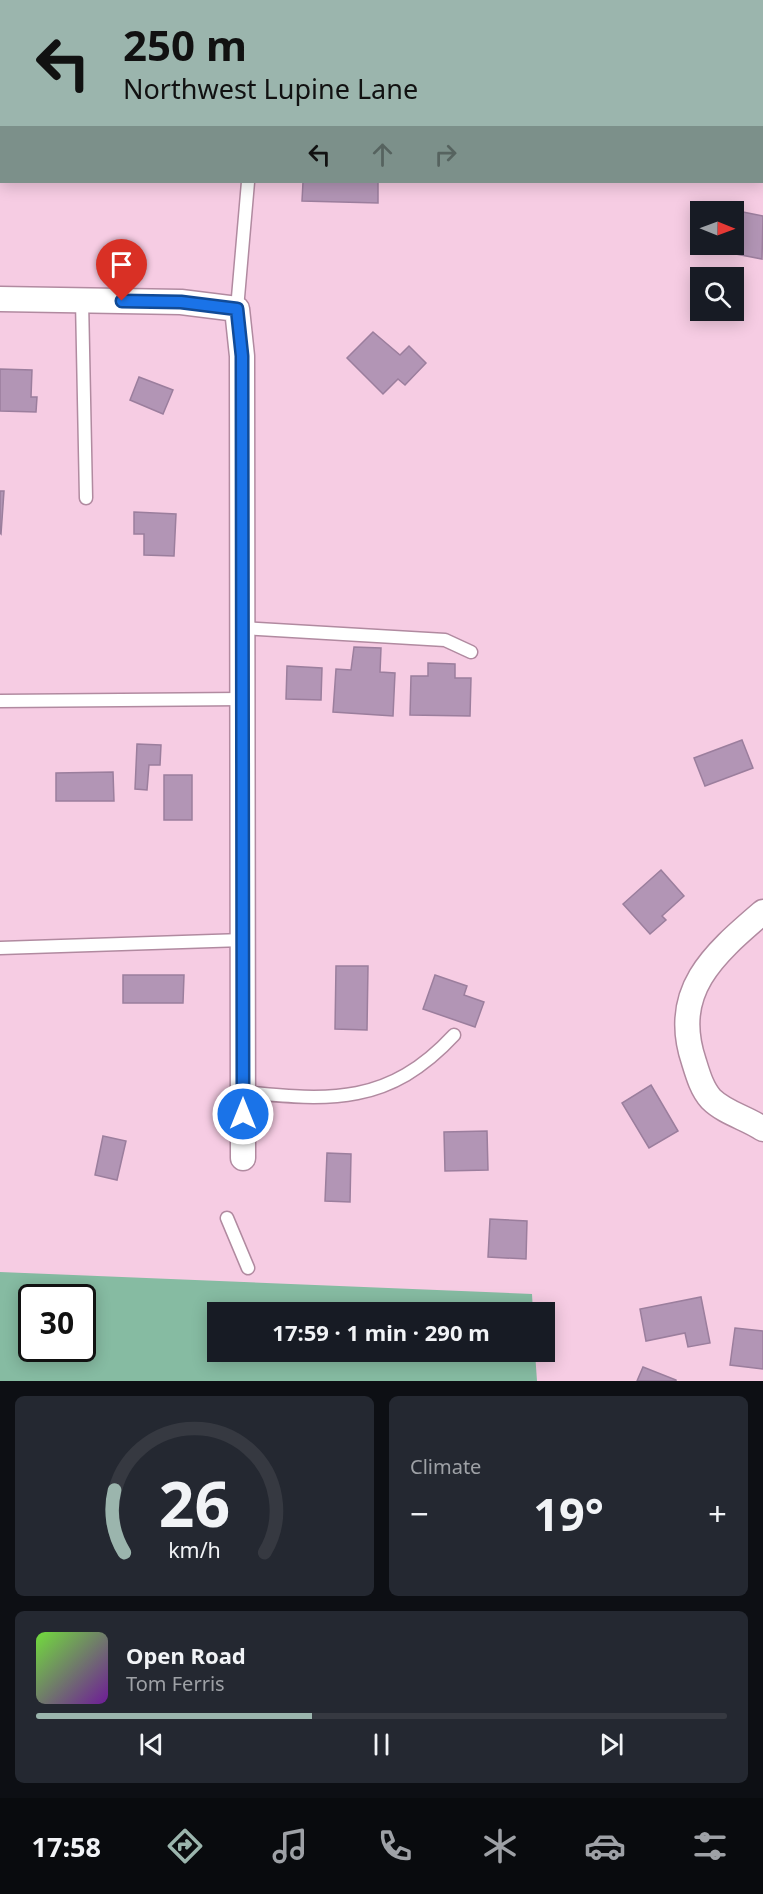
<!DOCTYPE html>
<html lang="en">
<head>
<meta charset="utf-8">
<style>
	:root { --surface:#171b24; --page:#242831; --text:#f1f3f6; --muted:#9ea1a6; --line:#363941; --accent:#9bb5ad }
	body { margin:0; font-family:"Noto Sans",sans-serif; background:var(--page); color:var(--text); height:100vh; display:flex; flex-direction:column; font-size:22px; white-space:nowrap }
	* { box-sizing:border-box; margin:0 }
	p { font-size:20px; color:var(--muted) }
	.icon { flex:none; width:33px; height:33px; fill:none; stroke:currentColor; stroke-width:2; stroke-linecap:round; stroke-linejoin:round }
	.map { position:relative; height:1381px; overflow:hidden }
	.drawer { display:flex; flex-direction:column; gap:15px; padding:15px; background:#0d0f14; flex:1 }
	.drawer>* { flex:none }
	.banner { position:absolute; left:0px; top:0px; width:764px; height:183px; box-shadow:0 3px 15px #0003; background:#9bb5ad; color:#111; overflow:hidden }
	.needle { width:39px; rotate:91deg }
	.tools { position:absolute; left:690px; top:201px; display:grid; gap:12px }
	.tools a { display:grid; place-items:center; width:54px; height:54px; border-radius:0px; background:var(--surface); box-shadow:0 3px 15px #0003; font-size:30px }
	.speed { position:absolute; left:18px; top:1284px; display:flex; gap:12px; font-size:30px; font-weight:700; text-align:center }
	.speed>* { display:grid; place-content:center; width:78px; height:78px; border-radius:50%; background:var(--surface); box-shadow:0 3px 15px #0003; line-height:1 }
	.speed .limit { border:3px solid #111; border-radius:9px; background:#fff; color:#111 }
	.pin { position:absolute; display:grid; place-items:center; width:51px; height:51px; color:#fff; margin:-62px -26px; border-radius:50% 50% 50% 0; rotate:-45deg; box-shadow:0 0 6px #0007 }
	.pin .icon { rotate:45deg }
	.me { position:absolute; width:66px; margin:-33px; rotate:0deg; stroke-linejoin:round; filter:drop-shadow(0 0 4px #0008) }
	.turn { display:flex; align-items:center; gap:21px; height:126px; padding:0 24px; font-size:27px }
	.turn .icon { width:78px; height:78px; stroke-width:2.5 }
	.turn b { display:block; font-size:42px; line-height:51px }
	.lanes { display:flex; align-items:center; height:57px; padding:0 24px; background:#0003; justify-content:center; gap:30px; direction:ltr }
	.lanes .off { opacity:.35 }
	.big { font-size:45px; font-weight:700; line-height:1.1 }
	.drawer .widget { flex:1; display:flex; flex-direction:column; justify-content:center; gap:9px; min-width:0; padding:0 21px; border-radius:9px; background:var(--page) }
	.drawer .dial { align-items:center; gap:0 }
	.dial svg { height:156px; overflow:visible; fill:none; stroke:var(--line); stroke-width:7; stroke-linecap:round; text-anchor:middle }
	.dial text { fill:var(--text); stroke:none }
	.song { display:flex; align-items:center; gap:18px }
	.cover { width:72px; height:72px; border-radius:9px; background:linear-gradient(135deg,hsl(100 70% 55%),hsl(280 70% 35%)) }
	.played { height:6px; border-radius:3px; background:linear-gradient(90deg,var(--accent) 40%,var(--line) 40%) }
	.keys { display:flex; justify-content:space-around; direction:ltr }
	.heat { display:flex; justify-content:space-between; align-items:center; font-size:33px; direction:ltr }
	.drawer .tiles { flex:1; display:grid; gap:15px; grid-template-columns:1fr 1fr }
	.widget:last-child { grid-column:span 2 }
	.trip { position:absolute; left:207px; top:1302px; width:348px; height:60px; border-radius:0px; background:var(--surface); box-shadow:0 3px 15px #0003; font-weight:700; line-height:60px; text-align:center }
	.tab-bar { display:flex; height:96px; justify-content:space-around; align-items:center; background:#090b0e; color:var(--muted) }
	.tab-bar .icon { width:42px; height:42px }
	.tab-bar .selected { color:var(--accent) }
	.tab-bar b { font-size:27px; color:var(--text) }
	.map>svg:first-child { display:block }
	.green { fill:#86bba2; fill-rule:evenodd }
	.building { fill:#b295b5; stroke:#9b7e9d; stroke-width:1.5 }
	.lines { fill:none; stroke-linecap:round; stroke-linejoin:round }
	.service-casing { stroke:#b18aa0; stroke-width:15 }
	.minor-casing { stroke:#b18aa0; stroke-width:27 }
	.service { stroke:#fff; stroke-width:12 }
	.minor { stroke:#fff; stroke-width:24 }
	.route-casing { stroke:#114b97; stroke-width:15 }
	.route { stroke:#1a73e8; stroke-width:10 }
</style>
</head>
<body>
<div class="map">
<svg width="763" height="1381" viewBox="0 0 763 1381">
	<rect width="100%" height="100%" fill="#f6cce3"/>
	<path class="green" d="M 0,1272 L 532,1294 L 533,1312 L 218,1312 L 218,1352 L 535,1352 L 537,1381 L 0,1381 ZM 32,1298 L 82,1298 L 82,1348 L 32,1348 Z"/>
	<g class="building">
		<path d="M 303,182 L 378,182 L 378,203 L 302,201 Z"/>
		<path d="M 728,209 L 763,216 L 762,259 L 720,251 L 721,244 L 734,244 L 734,212 L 727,212 Z"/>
		<path d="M 373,332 L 400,355 L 409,346 L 426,363 L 405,385 L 398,379 L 383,394 L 347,358 Z"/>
		<path d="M 0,369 L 32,370 L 31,397 L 37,397 L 36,412 L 0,411 Z"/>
		<path d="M 139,377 L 173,390 L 163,414 L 130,400 Z"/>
		<path d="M 0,491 L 4,491 L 1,534 L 0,533 Z"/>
		<path d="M 134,512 L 176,514 L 174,556 L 144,555 L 144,534 L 134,534 Z"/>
		<path d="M 354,647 L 381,648 L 380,672 L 395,673 L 393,716 L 333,712 L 336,669 L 351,670 Z"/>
		<path d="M 428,663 L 455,664 L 455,678 L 471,678 L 470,716 L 410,715 L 411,676 L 428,676 Z"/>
		<path d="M 287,666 L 322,668 L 321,700 L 286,699 Z"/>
		<path d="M 742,740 L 753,768 L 705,786 L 694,758 Z"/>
		<path d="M 137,744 L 161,745 L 160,765 L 149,765 L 147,790 L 135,789 Z"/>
		<path d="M 113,772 L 114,801 L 56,801 L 56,773 Z"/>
		<rect x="164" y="775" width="28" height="45"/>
		<path d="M 661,870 L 684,896 L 662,916 L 666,920 L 650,934 L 623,904 Z"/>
		<path d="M 336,966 L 368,966 L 367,1030 L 335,1029 Z"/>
		<path d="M 123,975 L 184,975 L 183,1003 L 123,1003 Z"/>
		<path d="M 435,975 L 467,986 L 464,995 L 484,1002 L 475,1027 L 423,1009 Z"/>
		<path d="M 651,1085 L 678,1131 L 649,1148 L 622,1103 Z"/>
		<path d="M 487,1131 L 488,1170 L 445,1171 L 444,1132 Z"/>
		<path d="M 103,1136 L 126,1141 L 117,1180 L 95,1175 Z"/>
		<path d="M 327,1153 L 351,1154 L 350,1202 L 325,1201 Z"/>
		<path d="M 490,1219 L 527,1221 L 526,1259 L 488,1257 Z"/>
		<path d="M 701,1297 L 710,1343 L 688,1347 L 685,1333 L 646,1341 L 640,1309 Z"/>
		<path d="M 735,1328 L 763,1331 L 763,1369 L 730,1365 Z"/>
		<path d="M 643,1367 L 676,1380 L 676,1381 L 637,1381 Z"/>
	</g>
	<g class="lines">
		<defs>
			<g id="service">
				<path d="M 82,300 L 86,498"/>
				<path d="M 237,309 L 248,182"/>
				<path d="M 243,628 L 445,640 L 471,652"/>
				<path d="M 0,701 L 243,699"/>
				<path d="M 0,948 L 243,940"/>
				<path d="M 243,1092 C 331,1101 389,1105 454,1035"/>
				<path d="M 227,1218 L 248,1268"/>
			</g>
			<g id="minor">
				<path d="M 762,146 L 763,146"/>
				<path d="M 0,299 L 181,302 L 237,309 L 242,356 L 243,1158"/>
				<path d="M 763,912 C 714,954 670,991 694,1062 C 698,1075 702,1089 711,1099 C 725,1113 747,1118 763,1129"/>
			</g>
		</defs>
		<use href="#service" class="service-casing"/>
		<use href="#minor" class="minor-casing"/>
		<use href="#service" class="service"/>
		<use href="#minor" class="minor"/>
	</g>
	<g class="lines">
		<defs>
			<path id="route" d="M 122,301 L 181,302 L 237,309 L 242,356 L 243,1114"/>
		</defs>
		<use href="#route" class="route-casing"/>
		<use href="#route" class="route"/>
	</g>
</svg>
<div class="tools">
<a><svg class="needle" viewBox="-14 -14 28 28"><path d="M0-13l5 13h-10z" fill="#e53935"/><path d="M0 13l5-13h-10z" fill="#9ea1a6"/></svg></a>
<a><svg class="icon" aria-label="search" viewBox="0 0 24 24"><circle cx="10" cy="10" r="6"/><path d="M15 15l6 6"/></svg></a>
</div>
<div class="speed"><div class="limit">30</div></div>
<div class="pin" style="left:122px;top:301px;background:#d93025"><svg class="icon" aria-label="arrive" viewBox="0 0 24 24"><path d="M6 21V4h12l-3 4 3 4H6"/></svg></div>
<svg class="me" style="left:243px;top:1114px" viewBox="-20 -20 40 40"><circle r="17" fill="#1a73e8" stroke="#fff" stroke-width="3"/><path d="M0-11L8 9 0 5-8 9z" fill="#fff"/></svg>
<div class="trip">17:59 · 1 min · 290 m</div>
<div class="banner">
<div class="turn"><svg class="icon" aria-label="left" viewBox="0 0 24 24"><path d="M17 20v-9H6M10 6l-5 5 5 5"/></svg><div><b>250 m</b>Northwest Lupine Lane</div></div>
<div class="lanes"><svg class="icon" aria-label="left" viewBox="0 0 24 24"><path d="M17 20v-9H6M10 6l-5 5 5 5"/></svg><svg class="icon off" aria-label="ahead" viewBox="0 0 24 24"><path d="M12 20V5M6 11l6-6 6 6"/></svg><svg class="icon off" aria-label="right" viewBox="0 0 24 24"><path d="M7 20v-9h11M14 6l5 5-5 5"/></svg></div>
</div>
</div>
<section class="drawer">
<div class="tiles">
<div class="widget dial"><svg viewBox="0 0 100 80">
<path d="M14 69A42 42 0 1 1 86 69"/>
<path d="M14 69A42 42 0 0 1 9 37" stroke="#9bb5ad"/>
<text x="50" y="56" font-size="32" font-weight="700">26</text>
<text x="50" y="72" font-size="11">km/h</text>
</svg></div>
<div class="widget"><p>Climate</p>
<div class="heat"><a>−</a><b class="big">19°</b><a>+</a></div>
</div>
<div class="widget">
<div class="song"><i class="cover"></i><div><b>Open Road</b><p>Tom Ferris</p></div></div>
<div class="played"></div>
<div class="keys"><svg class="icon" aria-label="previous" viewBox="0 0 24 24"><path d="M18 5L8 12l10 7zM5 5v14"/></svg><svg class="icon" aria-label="pause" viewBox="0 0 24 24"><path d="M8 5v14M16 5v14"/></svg><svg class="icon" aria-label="next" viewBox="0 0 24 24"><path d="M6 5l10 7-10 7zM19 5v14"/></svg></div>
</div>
</div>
</section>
<nav class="tab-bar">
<b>17:58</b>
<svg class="icon selected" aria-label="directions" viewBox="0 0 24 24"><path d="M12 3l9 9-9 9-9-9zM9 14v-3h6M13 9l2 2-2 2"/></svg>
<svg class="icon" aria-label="music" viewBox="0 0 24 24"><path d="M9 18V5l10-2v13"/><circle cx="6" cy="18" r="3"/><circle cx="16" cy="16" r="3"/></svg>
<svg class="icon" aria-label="phone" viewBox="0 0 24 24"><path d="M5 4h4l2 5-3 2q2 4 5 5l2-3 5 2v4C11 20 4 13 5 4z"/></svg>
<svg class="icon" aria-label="climate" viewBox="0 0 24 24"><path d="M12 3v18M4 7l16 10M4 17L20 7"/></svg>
<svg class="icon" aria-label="car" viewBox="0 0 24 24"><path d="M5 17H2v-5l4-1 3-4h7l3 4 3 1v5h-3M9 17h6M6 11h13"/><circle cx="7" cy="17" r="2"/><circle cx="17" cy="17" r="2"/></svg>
<svg class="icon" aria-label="filters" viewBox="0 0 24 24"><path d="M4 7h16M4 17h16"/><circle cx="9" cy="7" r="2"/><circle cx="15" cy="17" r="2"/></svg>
</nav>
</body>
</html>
